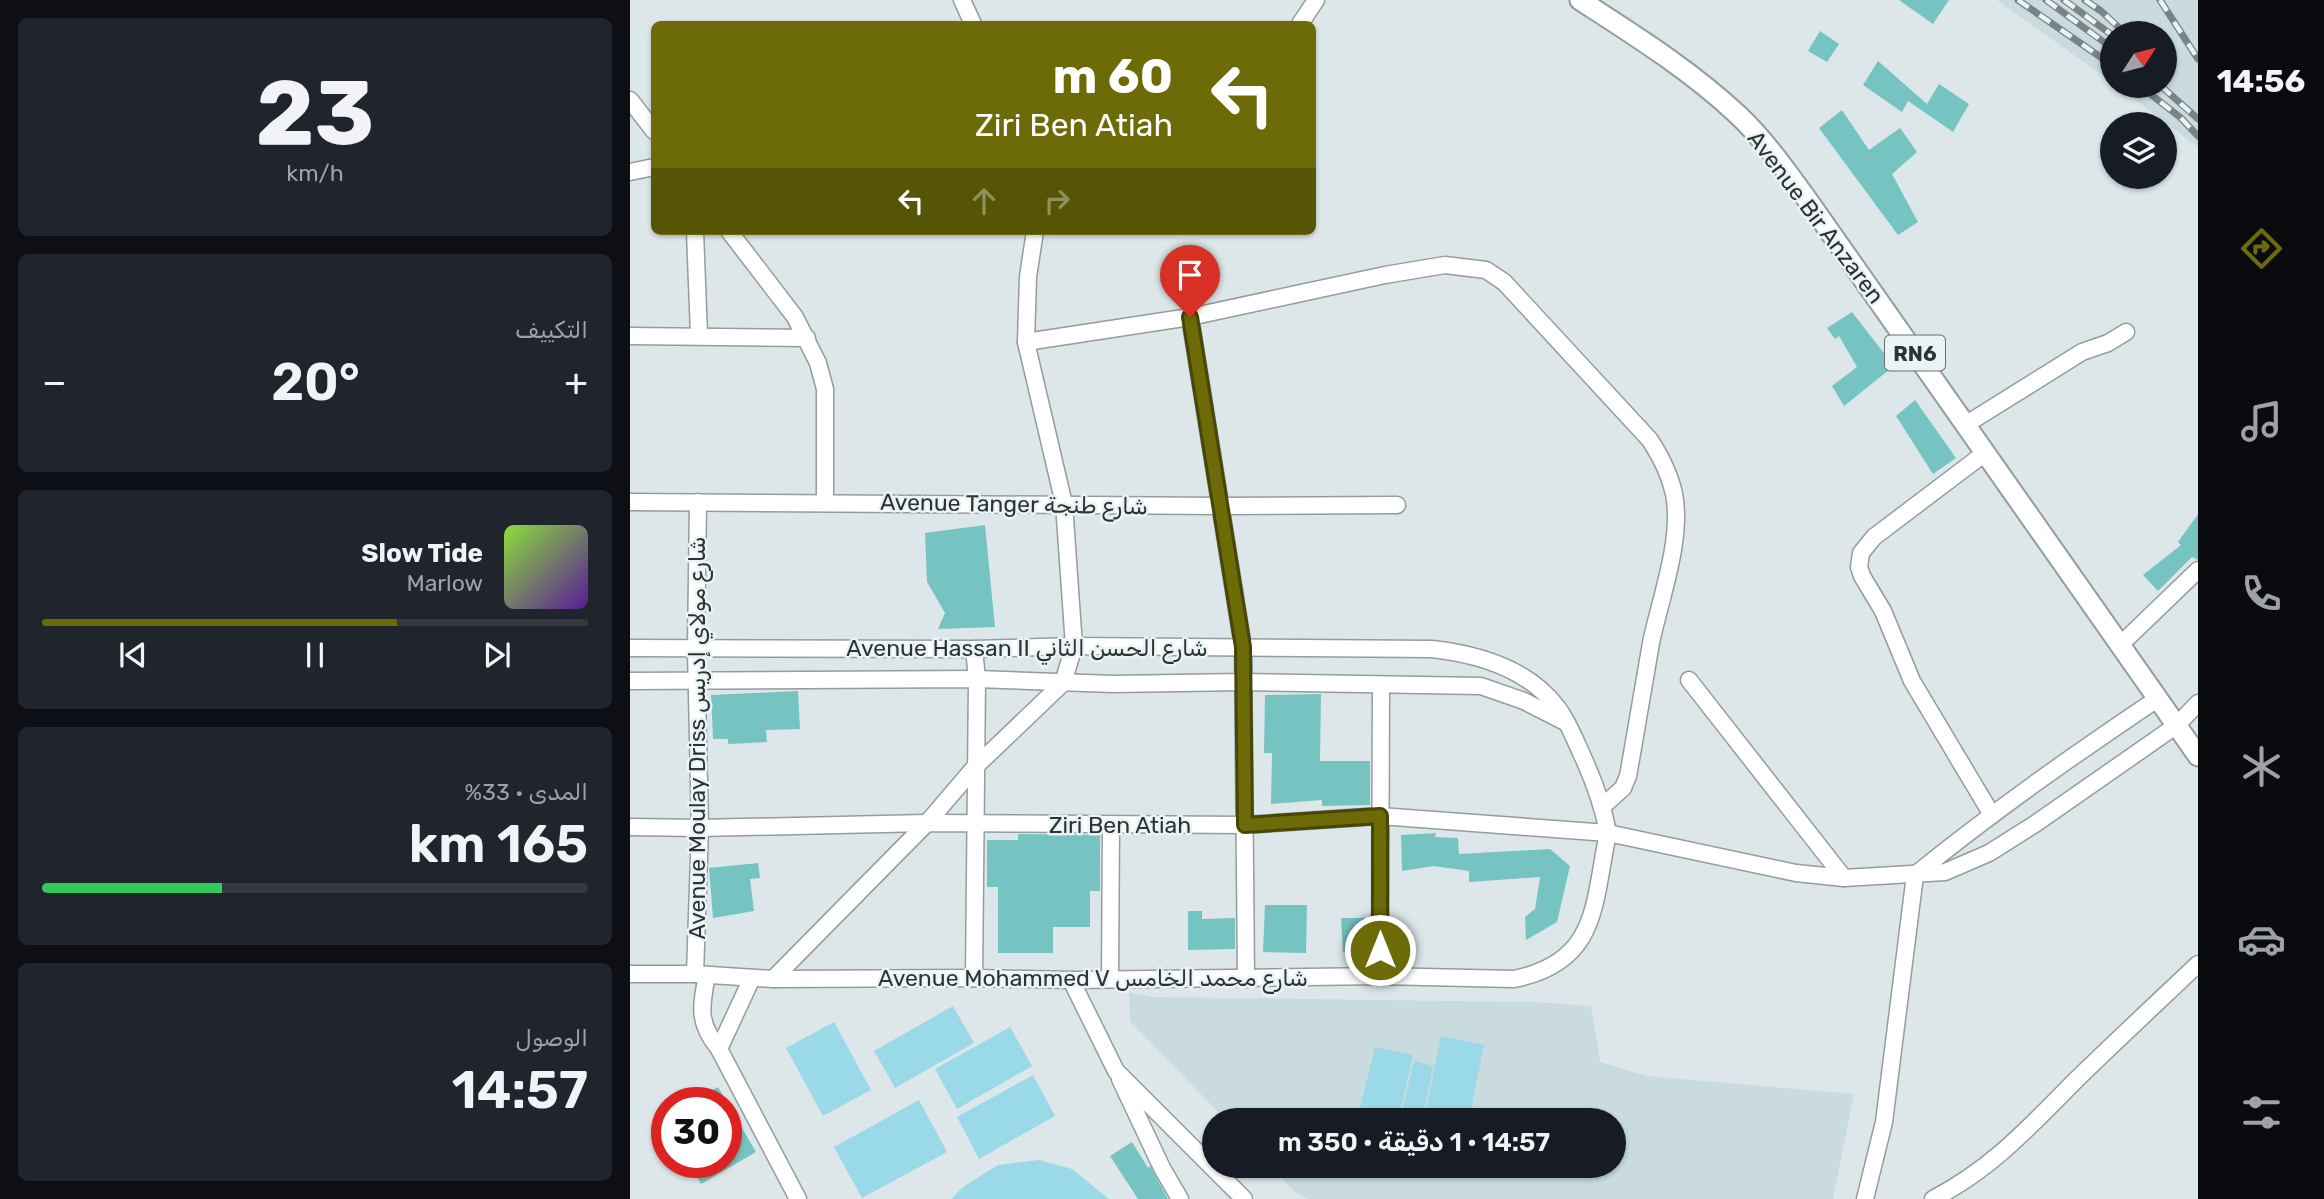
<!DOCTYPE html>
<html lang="ar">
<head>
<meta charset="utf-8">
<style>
	:root { --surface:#171b24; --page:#20242c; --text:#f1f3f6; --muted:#9ea1a6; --line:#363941; --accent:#6c6b08 }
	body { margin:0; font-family:Rubik,"Noto Naskh Arabic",sans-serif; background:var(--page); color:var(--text); direction:rtl; height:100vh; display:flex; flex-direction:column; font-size:26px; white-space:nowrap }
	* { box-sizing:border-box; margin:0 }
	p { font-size:23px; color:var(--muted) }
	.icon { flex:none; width:38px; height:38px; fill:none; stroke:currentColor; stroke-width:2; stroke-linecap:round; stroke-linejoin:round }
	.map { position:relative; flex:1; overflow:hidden; direction:ltr }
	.details { display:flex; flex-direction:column; gap:18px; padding:18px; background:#0d0f14; width:630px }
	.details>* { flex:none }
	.top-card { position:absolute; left:21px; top:21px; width:665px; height:214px; border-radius:10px; box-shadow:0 2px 5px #0004; direction:rtl; background:#6c6b08; color:#fff; overflow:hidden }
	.needle { width:46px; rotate:54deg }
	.tools { position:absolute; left:1470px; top:21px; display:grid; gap:14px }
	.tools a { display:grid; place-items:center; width:77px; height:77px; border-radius:50%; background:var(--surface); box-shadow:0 2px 5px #0004; font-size:35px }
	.speed { position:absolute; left:21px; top:1087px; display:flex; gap:14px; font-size:35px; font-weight:700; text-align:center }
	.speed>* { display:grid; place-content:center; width:91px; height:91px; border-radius:50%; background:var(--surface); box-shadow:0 2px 5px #0004; line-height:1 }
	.speed .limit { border:10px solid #d22; background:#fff; color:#111 }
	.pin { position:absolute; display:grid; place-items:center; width:60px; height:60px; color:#fff; margin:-72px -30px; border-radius:50% 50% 50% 0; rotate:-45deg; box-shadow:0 0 7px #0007 }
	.pin .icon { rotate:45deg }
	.me { position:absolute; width:77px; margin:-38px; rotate:0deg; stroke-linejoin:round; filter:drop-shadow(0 0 5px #0008) }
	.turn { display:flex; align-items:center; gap:24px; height:147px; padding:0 28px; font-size:32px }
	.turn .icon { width:91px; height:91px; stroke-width:2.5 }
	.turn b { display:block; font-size:49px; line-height:60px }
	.lanes { display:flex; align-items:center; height:66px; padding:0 28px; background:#0003; justify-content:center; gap:35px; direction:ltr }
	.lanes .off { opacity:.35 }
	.big { font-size:52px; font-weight:600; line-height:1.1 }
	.details .widget { flex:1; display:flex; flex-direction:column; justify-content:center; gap:10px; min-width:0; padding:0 24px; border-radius:10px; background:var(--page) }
	.details .dial { align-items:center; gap:0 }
	.dial b { font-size:91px; line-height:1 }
	.song { display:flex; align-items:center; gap:21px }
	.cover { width:84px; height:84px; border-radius:10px; background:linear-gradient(135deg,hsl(90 70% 55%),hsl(270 70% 35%)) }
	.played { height:7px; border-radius:4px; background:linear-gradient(90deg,var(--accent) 65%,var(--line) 65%) }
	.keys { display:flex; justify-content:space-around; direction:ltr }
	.heat { display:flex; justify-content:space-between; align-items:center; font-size:38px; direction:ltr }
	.charge { height:10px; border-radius:5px; background:linear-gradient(90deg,#34c759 33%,var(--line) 0) }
	.trip { position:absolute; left:572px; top:1108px; width:424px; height:70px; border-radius:35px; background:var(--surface); box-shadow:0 2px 5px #0004; font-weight:600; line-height:70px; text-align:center; direction:rtl }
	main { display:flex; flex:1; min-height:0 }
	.tab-bar { display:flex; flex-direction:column; width:126px; justify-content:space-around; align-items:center; background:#090b0e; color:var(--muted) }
	.tab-bar .icon { width:49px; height:49px }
	.tab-bar .active { color:var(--accent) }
	.tab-bar b { font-size:32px; color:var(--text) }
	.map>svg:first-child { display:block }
	.built { fill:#c9dbdf }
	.green { fill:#9ad9e8 }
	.building { fill:#75c4c2 }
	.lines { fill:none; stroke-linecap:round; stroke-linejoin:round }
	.minor-casing { stroke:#939c9e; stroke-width:19 }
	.major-casing { stroke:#939c9e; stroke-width:23 }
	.minor { stroke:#fff; stroke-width:16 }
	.major { stroke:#fff; stroke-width:19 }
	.rail-casing { stroke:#7b8283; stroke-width:7 }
	.rail { stroke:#eaf4f6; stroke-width:4.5; stroke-dasharray:13; stroke-linecap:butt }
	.route-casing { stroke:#464605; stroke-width:18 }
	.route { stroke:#6c6b08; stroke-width:12 }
	.labels { text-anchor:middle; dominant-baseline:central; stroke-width:5; stroke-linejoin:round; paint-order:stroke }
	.shield { fill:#eaf4f6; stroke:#666c6e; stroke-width:2 }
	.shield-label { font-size:21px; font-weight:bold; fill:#2e3233 }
	.street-label { font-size:23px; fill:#2e3233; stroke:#eaf4f6 }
</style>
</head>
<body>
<main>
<nav class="tab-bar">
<b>14:56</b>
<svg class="icon active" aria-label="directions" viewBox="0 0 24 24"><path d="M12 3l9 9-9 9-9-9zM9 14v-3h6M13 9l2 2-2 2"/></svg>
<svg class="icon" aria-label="music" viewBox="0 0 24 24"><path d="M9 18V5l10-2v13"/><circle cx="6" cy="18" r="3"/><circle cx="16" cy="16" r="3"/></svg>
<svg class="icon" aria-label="phone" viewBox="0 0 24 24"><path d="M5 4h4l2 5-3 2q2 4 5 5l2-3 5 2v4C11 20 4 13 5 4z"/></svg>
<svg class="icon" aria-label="climate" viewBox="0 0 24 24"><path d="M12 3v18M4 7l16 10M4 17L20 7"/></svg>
<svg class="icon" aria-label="car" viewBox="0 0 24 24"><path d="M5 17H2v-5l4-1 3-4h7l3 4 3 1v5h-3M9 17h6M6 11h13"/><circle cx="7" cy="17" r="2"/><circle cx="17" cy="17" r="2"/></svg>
<svg class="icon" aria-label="filters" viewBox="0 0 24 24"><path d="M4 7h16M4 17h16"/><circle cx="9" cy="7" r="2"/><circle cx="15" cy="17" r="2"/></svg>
</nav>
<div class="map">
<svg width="1568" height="1199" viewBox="0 0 1568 1199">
	<rect width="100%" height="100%" fill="#dde7e9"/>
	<g class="built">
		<path d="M 1367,0 L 1568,0 L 1568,147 L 1487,86 L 1535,86 L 1535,33 L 1482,33 L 1482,82 Z"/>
		<path d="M 499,992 L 522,997 L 905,1002 L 961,1006 L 970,1062 L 1017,1076 L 1224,1094 L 1203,1199 L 678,1199 L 665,1192 L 640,1166 L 984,1166 L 984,1120 L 596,1120 L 500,1021 Z"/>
	</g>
	<g class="green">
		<path d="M 323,1006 L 344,1043 L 265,1088 L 244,1051 Z"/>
		<path d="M 204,1022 L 241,1090 L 193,1116 L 156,1048 Z"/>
		<path d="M 380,1027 L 402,1066 L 327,1109 L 305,1069 Z"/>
		<path d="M 811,1036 L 854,1045 L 839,1120 L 794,1120 Z"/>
		<path d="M 745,1047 L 783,1055 L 768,1120 L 742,1120 L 728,1116 Z"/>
		<path d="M 784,1061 L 803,1066 L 792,1120 L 770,1120 Z"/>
		<path d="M 403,1075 L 425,1116 L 349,1159 L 327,1117 Z"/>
		<path d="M 289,1100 L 317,1152 L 232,1198 L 204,1147 Z"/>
		<path d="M 409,1160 L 442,1169 L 479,1199 L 321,1199 L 333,1187 L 368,1165 Z"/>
	</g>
	<g class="building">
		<path d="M 1269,0 L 1319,0 L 1303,24 Z"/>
		<path d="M 1190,31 L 1209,44 L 1197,62 L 1178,51 Z"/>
		<path d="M 1248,61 L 1297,104 L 1309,84 L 1339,104 L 1323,132 L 1278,101 L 1272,112 L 1233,85 Z"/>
		<path d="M 1212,110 L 1239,150 L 1270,128 L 1287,152 L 1262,174 L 1288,222 L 1268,235 L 1189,128 Z"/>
		<path d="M 1222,312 L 1264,366 L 1214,406 L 1202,386 L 1227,367 L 1209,336 L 1205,339 L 1197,328 Z"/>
		<path d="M 1285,400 L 1326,458 L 1303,474 L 1266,416 Z"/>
		<path d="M 1568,514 L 1568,560 L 1562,557 L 1528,591 L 1513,575 L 1551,545 L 1548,542 Z"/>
		<path d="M 355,525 L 365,627 L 308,629 L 315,613 L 297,582 L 295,533 Z"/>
		<path d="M 168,691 L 170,729 L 136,730 L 137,742 L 98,744 L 98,739 L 83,739 L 81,695 Z"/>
		<path d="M 691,694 L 690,761 L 740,761 L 740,805 L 692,806 L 692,800 L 641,804 L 642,753 L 634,753 L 635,695 Z"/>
		<path d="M 806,833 L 805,837 L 828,838 L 829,854 L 920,849 L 940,866 L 927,922 L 896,940 L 895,917 L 905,909 L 910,877 L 839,882 L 839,871 L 804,866 L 772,871 L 771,835 Z"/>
		<path d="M 388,834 L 470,835 L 470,891 L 460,891 L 460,927 L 423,927 L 423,953 L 368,953 L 368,887 L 357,887 L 357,840 L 388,840 Z"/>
		<path d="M 128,863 L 130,878 L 120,879 L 124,911 L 83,918 L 79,868 Z"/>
		<path d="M 635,905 L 677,905 L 676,953 L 633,952 Z"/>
		<path d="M 558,911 L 572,911 L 572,919 L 605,918 L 605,949 L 558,950 Z"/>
		<path d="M 711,918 L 740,918 L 740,941 L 728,951 L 713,952 Z"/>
		<path d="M 88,1087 L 126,1152 L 71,1184 L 59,1162 L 96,1162 L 96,1102 L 61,1102 Z"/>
		<path d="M 502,1142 L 518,1168 L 520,1166 L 538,1199 L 508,1199 L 480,1156 Z"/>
	</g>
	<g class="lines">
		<defs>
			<g id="minor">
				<path d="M 332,0 L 343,24"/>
				<path d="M 670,24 L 686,0"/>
				<path d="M 0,100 L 24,131"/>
				<path d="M 0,172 L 24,167"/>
				<path d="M 65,231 L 69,335"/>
				<path d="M 99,231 L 165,317 L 188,363 L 195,389 L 195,502"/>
				<path d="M 560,317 L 613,647 L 616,979"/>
				<path d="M 0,336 L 177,338"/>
				<path d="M 396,342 L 560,317 L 755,275 L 815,265 L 856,270 L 874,282 L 1020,440 C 1031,457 1040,475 1044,494 C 1053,539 1030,599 1021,643 C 1013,688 1006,732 998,776 L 993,788 L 973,806"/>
				<path d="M 1335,425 L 1452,352 L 1478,343 L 1496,332"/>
				<path d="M 1355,453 L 1244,537 L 1231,553 L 1229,567 L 1232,576 L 1253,611 L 1282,681 L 1362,815"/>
				<path d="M 0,502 L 590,506 L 767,505"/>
				<path d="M 1489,646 L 1568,570"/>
				<path d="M 0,648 L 344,649 L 444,646 L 802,649 C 847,654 898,669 927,707 C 938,721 945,740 952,755 C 964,781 973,805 978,833 L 750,816 L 615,825 L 297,823 L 70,828 L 0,827"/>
				<path d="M 344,649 L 347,679 L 344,978"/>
				<path d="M 1059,680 L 1214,878"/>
				<path d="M 0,681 L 347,679 L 483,684 L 613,682 L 851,686 L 894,701 L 937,723"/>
				<path d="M 1285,875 C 1362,812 1444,755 1527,699"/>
				<path d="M 0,974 L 65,974 L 143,979 L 344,978 L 441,980 L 750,976 L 884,979 C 969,962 963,904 978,833 L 1166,873 L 1214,878 L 1315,872 L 1359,853 L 1405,824 L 1547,725 L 1568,703"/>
				<path d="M 65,974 L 70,828 L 66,649 L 68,502"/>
				<path d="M 77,975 C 71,1007 67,1022 89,1049 L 168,1199"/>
				<path d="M 750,976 L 751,685"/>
				<path d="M 143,979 L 297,823 L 344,768 L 433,683 L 444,646 L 434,504 L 396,342 L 398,277 L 405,231"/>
				<path d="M 480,979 L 481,826"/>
				<path d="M 441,980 L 486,1071 L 614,1199"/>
				<path d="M 89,1049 L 122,978"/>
				<path d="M 490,1079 L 532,1168 L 550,1199"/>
				<path d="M 1235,1199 L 1254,1122 L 1285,875"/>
				<path d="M 1303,1199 C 1363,1168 1400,1126 1447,1079 C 1487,1040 1528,1002 1568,964"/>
			</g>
			<path id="major" d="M 950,0 C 1004,35 1060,70 1107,114 C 1135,140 1157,172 1179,202 L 1568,756"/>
		</defs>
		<use href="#minor" class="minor-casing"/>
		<use href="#major" class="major-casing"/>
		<use href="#minor" class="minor"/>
		<use href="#major" class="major"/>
		<defs>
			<g id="rail">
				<path d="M 1388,0 L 1482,65"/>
				<path d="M 1416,0 L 1482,48"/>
				<path d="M 1434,0 L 1482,35"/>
				<path d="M 1455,0 L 1471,11 L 1495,33"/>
				<path d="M 1530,0 L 1568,59"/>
				<path d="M 1510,86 L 1551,118 L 1568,136"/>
				<path d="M 1531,86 L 1568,119"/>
			</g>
		</defs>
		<use href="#rail" class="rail-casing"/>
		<use href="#rail" class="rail"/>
	</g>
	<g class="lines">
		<defs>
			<path id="route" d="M 560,317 L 613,647 L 615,825 L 750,816 L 750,950"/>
		</defs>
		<use href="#route" class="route-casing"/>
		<use href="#route" class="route"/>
	</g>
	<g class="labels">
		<rect class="shield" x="1255" y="335.5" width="60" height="35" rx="5"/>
		<g class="shield-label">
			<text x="1285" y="353">RN6</text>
		</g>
		<g class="street-label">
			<text transform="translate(1186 217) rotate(53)">Avenue Bir Anzaren</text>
			<text transform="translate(384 504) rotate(1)">Avenue Tanger شارع طنجة</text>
			<text x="397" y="648">Avenue Hassan II شارع الحسن الثاني</text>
			<text transform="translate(67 738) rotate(-90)">Avenue Moulay Driss شارع مولاي إدريس</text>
			<text x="490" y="825">Ziri Ben Atiah</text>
			<text x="463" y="978">Avenue Mohammed V شارع محمد الخامس</text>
		</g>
	</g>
</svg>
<div class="tools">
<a><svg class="needle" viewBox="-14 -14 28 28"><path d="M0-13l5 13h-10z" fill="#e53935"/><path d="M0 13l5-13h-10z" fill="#9ea1a6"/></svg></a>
<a><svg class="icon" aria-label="layers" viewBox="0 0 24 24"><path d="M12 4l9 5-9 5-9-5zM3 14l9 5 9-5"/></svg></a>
</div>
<div class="speed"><div class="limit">30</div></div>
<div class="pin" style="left:560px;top:317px;background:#d93025"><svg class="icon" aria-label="arrive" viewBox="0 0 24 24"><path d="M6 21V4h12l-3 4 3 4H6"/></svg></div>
<svg class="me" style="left:750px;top:950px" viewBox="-20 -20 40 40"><circle r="17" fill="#6c6b08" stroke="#fff" stroke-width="3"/><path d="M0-11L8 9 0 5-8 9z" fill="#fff"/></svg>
<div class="trip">14:57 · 1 دقيقة · 350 m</div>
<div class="top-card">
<div class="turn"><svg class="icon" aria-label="left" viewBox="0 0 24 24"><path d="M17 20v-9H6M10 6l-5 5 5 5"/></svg><div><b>60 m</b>Ziri Ben Atiah</div></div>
<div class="lanes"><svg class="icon" aria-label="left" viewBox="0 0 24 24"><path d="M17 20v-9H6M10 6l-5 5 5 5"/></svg><svg class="icon off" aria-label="ahead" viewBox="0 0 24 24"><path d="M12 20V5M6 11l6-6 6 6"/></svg><svg class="icon off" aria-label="right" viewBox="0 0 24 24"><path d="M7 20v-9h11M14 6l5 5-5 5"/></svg></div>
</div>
</div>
<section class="details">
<div class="widget dial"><b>23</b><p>km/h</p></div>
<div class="widget"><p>التكييف</p>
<div class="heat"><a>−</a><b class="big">20°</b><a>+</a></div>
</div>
<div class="widget">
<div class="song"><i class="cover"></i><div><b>Slow Tide</b><p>Marlow</p></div></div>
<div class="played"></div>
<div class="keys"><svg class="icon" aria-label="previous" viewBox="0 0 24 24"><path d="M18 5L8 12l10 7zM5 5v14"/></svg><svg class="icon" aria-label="pause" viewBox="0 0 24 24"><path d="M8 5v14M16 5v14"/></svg><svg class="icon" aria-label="next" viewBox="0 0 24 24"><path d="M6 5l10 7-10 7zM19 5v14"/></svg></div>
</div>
<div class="widget"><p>المدى · 33%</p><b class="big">165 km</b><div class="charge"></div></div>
<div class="widget"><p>الوصول</p><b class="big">14:57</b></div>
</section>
</main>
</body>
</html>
